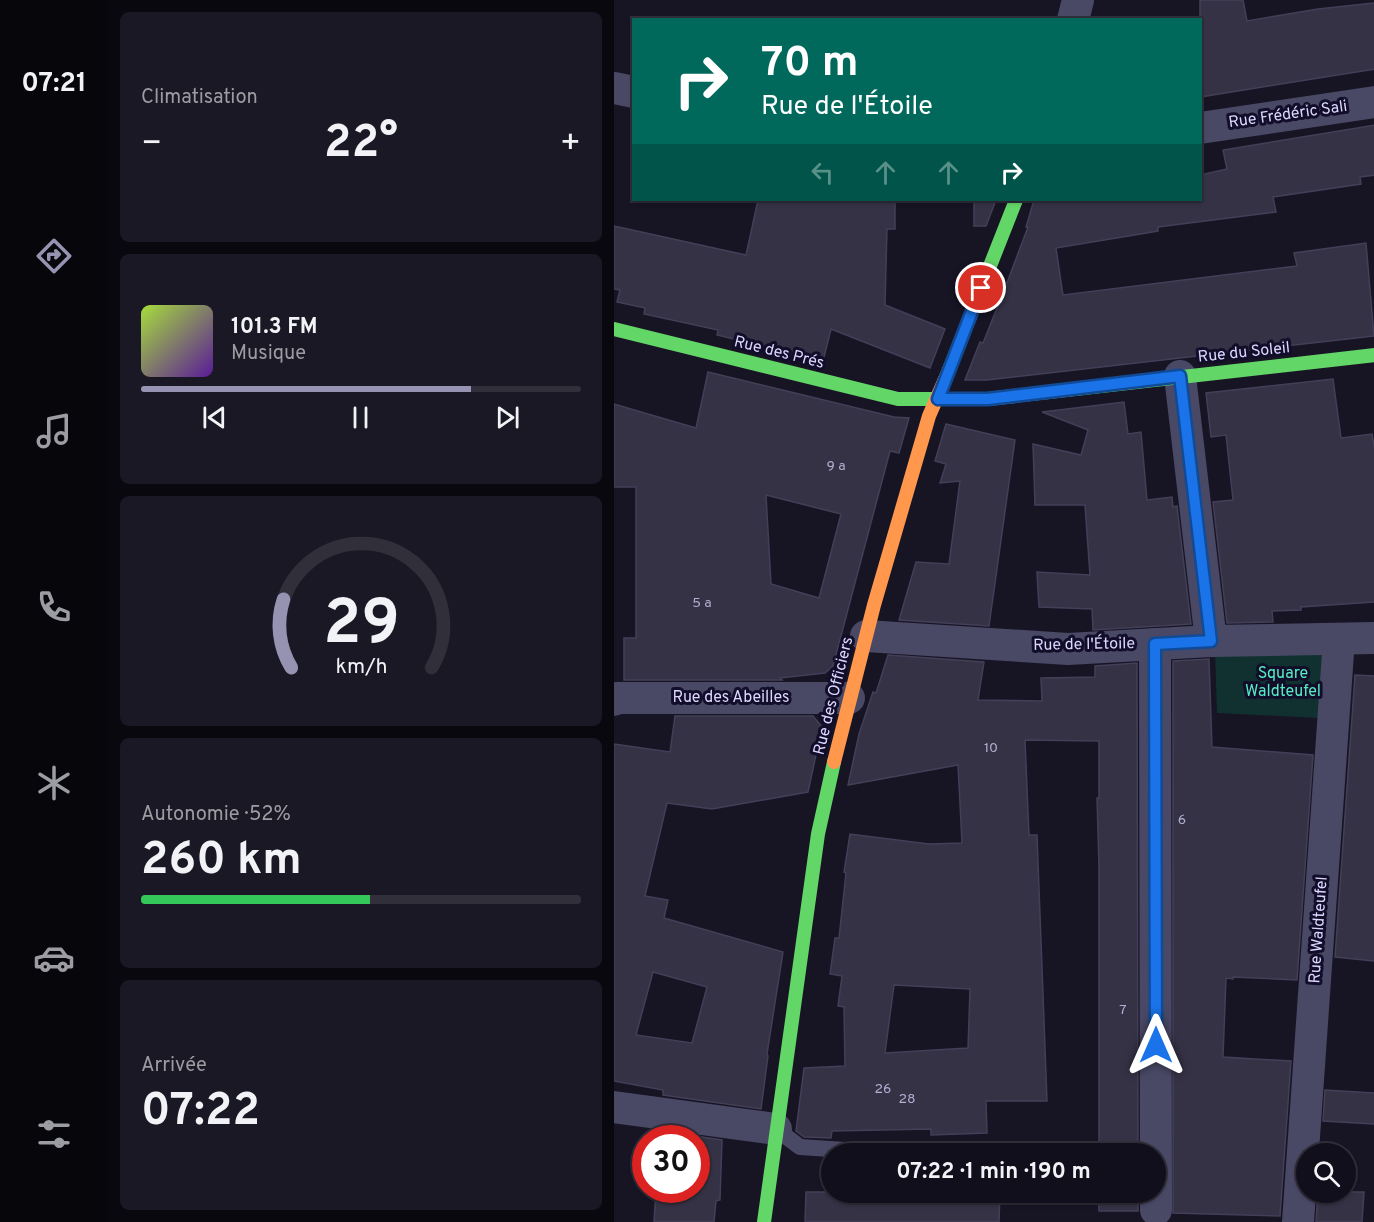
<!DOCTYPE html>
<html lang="fr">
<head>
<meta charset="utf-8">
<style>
	:root { --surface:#110f1b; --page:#1a1824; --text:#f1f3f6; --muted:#9c9ca3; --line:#302f3a; --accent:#9693b2 }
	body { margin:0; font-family:Overpass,sans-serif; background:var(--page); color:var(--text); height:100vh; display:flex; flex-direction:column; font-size:22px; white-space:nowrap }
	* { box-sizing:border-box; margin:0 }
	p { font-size:20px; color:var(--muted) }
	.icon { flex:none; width:33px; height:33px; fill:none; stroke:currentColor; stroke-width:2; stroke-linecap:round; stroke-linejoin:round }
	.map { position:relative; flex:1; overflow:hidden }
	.details { display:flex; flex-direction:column; gap:12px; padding:12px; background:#09080f; width:506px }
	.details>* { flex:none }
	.banner { position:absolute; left:18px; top:18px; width:570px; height:183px; border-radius:0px; box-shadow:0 2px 4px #0004,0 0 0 2px var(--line); background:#00695c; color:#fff; overflow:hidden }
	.fabs { position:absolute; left:682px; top:1143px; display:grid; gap:12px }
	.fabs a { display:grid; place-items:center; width:60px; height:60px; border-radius:50%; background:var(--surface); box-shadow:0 2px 4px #0004,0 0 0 2px var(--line); font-size:30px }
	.speed { position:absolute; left:18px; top:1125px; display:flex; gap:12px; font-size:30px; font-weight:700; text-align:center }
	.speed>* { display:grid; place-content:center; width:78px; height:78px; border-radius:50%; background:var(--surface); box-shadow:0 2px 4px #0004,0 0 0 2px var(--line); line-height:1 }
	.speed .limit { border:9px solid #d22; background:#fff; color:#111 }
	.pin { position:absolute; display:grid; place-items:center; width:51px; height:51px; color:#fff; margin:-26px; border:3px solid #fff; border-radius:50%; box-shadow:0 2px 6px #0007 }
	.me { position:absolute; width:66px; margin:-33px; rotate:0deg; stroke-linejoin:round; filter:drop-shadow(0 0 4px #0008) }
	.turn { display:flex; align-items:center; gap:21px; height:126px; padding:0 30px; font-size:27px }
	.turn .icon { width:78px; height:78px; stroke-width:2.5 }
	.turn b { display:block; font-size:42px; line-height:51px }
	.lanes { display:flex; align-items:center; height:57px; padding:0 30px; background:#0003; justify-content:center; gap:30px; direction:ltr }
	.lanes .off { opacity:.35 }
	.big { font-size:45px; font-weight:700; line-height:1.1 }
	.details .widget { flex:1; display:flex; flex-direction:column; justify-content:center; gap:9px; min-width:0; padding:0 21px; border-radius:9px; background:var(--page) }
	.details .dial { align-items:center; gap:0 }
	.dial svg { height:156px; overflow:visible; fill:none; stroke:var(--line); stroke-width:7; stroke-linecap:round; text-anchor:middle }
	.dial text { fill:var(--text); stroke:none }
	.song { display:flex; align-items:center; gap:18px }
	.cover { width:72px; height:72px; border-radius:9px; background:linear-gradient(135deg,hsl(80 70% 55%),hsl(270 70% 35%)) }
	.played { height:6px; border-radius:3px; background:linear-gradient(90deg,var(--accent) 75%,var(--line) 75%) }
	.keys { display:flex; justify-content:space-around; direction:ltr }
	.heat { display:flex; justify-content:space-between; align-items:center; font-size:33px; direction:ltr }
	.charge { height:9px; border-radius:4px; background:linear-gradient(90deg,#34c759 52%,var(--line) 0) }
	.trip { position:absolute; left:207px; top:1143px; width:345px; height:60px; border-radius:30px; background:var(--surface); box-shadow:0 2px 4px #0004,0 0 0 2px var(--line); font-weight:700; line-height:60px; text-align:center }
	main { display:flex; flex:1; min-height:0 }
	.tabs { display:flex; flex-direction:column; width:108px; justify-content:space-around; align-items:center; background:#07060b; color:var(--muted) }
	.tabs .icon { width:42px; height:42px }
	.tabs .current { color:var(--accent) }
	.tabs b { font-size:27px; color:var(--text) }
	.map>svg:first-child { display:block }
	.green { fill:#113131 }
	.building { fill:#353246; stroke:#433f58; stroke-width:1.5; fill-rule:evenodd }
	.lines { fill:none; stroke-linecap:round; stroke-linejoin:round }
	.lane { stroke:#494865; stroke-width:16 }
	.street { stroke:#494865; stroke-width:32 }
	.fast { stroke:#63d668; stroke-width:14 }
	.slow { stroke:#ff974d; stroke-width:14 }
	.route-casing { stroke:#114b97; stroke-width:15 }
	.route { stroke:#1a73e8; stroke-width:10 }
	.labels { text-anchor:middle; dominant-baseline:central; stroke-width:6; stroke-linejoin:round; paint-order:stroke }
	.number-label { font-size:14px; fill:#b2aed1 }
	.street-label { font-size:16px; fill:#dbd7ff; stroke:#120e2a }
	.park-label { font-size:16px; fill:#56ecc3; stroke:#120e2a }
</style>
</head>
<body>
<main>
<nav class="tabs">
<b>07:21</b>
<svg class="icon current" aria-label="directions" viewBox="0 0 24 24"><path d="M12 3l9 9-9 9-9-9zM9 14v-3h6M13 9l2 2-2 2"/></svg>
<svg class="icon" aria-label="music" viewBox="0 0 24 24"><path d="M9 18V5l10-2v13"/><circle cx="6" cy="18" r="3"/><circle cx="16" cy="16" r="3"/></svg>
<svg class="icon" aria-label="phone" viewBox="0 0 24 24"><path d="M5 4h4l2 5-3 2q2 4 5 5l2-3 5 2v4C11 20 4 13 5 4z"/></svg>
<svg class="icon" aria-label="climate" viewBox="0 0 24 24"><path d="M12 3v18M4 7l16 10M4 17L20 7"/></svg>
<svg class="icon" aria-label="car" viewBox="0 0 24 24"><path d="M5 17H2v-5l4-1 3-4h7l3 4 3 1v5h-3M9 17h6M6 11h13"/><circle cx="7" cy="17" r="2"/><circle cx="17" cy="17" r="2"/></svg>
<svg class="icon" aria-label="filters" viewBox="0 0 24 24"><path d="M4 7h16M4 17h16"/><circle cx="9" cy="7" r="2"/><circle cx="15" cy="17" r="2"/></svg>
</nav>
<section class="details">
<div class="widget"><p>Climatisation</p>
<div class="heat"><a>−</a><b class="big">22°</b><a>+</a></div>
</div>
<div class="widget">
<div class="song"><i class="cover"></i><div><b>101.3 FM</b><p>Musique</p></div></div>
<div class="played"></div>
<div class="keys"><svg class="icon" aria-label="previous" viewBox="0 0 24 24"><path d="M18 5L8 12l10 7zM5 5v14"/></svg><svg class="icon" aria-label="pause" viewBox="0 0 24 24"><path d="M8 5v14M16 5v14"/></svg><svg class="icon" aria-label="next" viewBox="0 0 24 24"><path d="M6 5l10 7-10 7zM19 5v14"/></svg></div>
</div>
<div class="widget dial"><svg viewBox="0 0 100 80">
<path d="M14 69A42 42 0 1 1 86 69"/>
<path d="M14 69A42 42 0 0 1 10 34" stroke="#9693b2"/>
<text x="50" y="56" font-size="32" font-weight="700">29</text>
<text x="50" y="72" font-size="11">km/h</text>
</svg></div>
<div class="widget"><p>Autonomie · 52%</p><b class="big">260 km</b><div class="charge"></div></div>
<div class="widget"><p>Arrivée</p><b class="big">07:22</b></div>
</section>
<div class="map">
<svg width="761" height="1222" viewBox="0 0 761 1222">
	<rect width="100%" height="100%" fill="#171424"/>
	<path class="green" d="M 601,650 L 711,651 L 706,718 L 603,713 Z"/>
	<g class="building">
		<path d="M 586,0 L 629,0 L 633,21 L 704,9 L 761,3 L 761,69 L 586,97 Z"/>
		<path d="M 761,125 L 761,175 L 746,177 L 747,184 L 659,197 L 662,212 L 544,227 L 544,231 L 442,248 L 449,295 L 683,266 L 680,253 L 752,243 L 760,336 L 373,380 L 351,380 L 366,342 L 369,343 L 391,288 L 414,227 L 412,227 L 420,200 L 586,200 L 586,175 L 613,169 L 609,150 Z"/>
		<path d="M 144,200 L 281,200 L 281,229 L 273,229 L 271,305 L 331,329 L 316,368 L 217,329 L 209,361 L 103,335 L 104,330 L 30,314 L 31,308 L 3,302 L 6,290 L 0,289 L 0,226 L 132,255 Z"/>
		<path d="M 360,200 L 382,200 L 372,226 L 360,226 Z"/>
		<path d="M 94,372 L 280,417 L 295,418 L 285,453 L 276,451 L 219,666 L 211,673 L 166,678 L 168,680 L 10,680 L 10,638 L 22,638 L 22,487 L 0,487 L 0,404 L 82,428 ZM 152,495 L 227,514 L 205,598 L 157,584 Z"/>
		<path d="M 719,379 L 727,438 L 758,434 L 761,451 L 761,602 L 687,607 L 687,610 L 658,611 L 659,622 L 613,623 L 599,502 L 619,500 L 612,435 L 597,437 L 592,393 Z"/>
		<path d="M 510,402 L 514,434 L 527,432 L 533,500 L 558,497 L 559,507 L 563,506 L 577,624 L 479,630 L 478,609 L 425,607 L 423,572 L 476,575 L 471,505 L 421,505 L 419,444 L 467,455 L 474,430 L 428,412 Z"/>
		<path d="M 332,424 L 401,440 L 375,626 L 285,620 L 302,562 L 335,564 L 346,481 L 326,483 L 332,464 L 321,461 Z"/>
		<path d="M 274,655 L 370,662 L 364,700 L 428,701 L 427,678 L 481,677 L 481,666 L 523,663 L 524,1154 L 485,1154 L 485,867 L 483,798 L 485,798 L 485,741 L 411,740 L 415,835 L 423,835 L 433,1101 L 372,1101 L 373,1133 L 317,1135 L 317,1129 L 218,1131 L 217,1138 L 190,1137 L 182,1131 L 190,1068 L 231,1066 L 230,1007 L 224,1006 L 228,976 L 216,974 L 221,938 L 225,938 L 232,873 L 230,872 L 236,834 L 315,844 L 348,843 L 344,765 L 234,785 L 245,734 L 259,692 L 262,693 ZM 280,985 L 356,989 L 354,1048 L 271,1053 Z"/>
		<path d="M 595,659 L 598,747 L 699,755 L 683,980 L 619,977 L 619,979 L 612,978 L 609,1057 L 677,1061 L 666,1216 L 559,1213 L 559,661 Z"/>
		<path d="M 741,675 L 761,676 L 761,961 L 721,957 Z"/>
		<path d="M 61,716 L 199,716 L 208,727 L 194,792 L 98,809 L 53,803 L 31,896 L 54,900 L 50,918 L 169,952 L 153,1054 L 154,1056 L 147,1109 L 49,1095 L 49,1090 L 0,1081 L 0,744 L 56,752 ZM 39,972 L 93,987 L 78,1043 L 22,1035 Z"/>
		<path d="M 711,1090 L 761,1093 L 761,1124 L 709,1121 Z"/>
		<path d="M 46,1131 L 108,1140 L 106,1200 L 102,1201 L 100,1222 L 40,1222 L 42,1190 L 82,1190 L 82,1138 L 46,1138 Z"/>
		<path d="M 192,1192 L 386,1192 L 385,1222 L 191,1222 Z"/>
		<path d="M 484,1192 L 524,1192 L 524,1211 L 485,1211 Z"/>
		<path d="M 704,1192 L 750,1192 L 748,1222 L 702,1222 Z"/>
	</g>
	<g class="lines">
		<path class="lane" d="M 162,1129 L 186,1147 L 292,1154"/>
		<g class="street">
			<path d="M 459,20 L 464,0"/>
			<path d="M 0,88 L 20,92"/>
			<path d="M 586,128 L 761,102"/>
			<path d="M 566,376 L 597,641"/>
			<path d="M 252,636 L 454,649 L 597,641 L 761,638"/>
			<path d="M 541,644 L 542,1210"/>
			<path d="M 0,700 L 3,698 L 235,698"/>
			<path d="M 0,1107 L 162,1129"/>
			<path d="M 684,1222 L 725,639"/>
		</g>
		<g class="fast">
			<path d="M 0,329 L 284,399 L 374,399 L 761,355"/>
			<path d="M 335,370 L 402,200"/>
			<path d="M 150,1222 L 204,834 L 220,762"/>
		</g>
		<path class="slow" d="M 220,762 L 260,605 L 315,416 L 335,370"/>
	</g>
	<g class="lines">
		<defs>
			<path id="route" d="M 367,288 L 324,399 L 374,399 L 566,376 L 597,641 L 541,644 L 542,1045"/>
		</defs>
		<use href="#route" class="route-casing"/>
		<use href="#route" class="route"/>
	</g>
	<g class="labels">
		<g class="number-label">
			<text x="222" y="466">9 a</text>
			<text x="88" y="603">5 a</text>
			<text x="377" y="748">10</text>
			<text x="568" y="820">6</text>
			<text x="509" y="1010">7</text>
			<text x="269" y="1089">26</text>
			<text x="293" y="1099">28</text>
		</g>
		<g class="street-label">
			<text transform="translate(674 115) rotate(-8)">Rue Frédéric Sali</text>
			<text transform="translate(165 353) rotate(14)">Rue des Prés</text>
			<text transform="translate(630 353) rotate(-6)">Rue du Soleil</text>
			<text transform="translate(470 645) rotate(-1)">Rue de l'Étoile</text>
			<text transform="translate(220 696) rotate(-76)">Rue des Officiers</text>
			<text x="117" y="698">Rue des Abeilles</text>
			<text transform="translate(705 930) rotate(-86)">Rue Waldteufel</text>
		</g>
		<g class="park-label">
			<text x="669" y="674">Square<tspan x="669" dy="18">Waldteufel</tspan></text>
		</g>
	</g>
</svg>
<div class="fabs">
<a><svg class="icon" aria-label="search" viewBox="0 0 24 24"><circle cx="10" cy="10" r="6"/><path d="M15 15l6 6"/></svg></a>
</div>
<div class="speed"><div class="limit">30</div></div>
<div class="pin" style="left:367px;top:288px;background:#d93025"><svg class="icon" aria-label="arrive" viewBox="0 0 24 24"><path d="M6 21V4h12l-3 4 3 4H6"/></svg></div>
<svg class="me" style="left:542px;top:1045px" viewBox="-20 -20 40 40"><path d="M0-17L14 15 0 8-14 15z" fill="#1a73e8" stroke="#fff" stroke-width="4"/></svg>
<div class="trip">07:22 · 1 min · 190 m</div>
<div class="banner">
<div class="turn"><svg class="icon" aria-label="right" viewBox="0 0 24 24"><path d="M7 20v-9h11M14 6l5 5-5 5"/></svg><div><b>70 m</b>Rue de l'Étoile</div></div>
<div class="lanes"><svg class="icon off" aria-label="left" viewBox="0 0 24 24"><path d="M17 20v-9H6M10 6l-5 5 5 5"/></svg><svg class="icon off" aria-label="ahead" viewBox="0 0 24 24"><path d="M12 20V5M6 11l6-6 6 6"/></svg><svg class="icon off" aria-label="ahead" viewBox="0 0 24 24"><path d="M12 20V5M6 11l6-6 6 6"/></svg><svg class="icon" aria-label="right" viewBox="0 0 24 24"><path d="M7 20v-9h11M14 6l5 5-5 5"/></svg></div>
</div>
</div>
</main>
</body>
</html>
